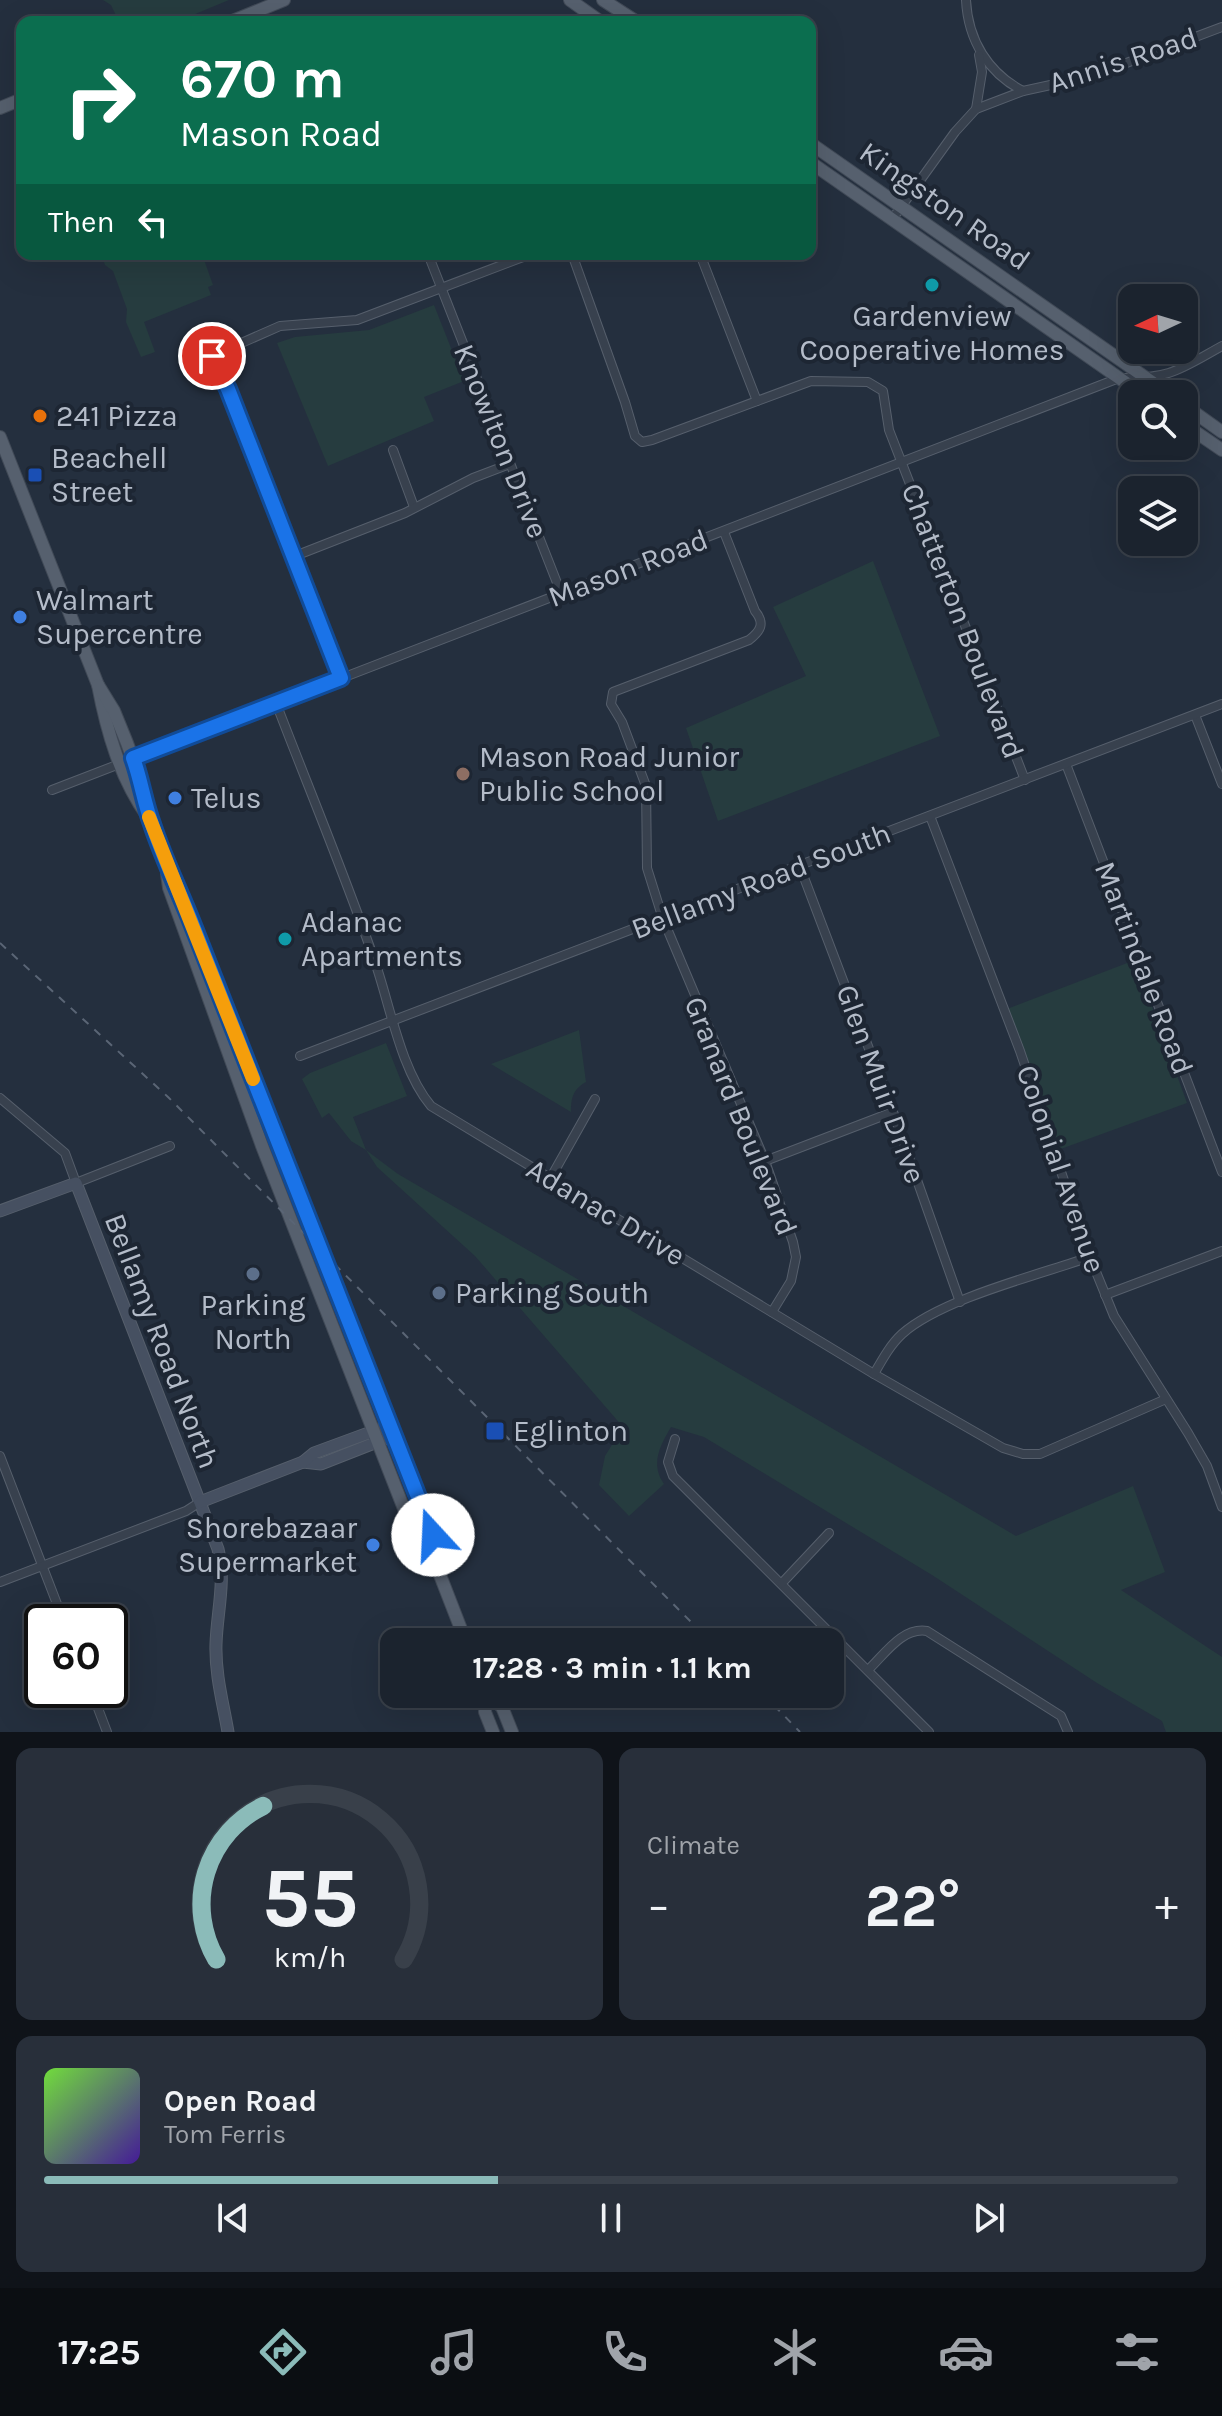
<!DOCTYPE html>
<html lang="en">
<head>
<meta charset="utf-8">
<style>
	:root { --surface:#1b232e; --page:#282f3a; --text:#f1f3f6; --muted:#a0a4aa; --line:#39404a; --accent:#8bbbb9 }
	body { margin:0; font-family:Karla,sans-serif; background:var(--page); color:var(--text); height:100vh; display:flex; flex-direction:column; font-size:30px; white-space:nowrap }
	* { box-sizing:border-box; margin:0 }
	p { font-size:26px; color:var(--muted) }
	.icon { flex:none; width:44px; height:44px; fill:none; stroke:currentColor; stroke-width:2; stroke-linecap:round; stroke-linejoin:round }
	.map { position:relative; height:1732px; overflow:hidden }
	.sheet { display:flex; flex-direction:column; gap:16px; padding:16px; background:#0f1319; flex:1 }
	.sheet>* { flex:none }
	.hud { position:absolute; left:16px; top:16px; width:800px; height:244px; border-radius:16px; box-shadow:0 8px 32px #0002,0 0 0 2px var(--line); background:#0b6e4f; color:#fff; overflow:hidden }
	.needle { width:52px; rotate:266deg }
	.tools { position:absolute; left:1118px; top:284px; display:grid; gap:16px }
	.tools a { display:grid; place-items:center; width:80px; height:80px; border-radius:16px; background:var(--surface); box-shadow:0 8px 32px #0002,0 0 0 2px var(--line); font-size:40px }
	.speed { position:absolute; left:24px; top:1604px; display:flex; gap:16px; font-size:40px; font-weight:700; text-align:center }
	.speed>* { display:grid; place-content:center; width:104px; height:104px; border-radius:50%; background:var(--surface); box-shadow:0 8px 32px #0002,0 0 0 2px var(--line); line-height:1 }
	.speed .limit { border:4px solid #111; border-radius:12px; background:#fff; color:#111 }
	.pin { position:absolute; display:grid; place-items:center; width:68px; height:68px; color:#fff; margin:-34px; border:4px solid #fff; border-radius:50%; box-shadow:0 2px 8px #0007 }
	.me { position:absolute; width:88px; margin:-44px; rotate:340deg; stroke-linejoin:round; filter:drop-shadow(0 0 6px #0008) }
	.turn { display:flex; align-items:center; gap:28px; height:168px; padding:0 32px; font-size:36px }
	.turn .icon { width:104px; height:104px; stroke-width:2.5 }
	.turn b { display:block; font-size:56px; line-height:68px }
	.then { display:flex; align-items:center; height:76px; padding:0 32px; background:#0003; gap:16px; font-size:30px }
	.big { font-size:60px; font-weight:700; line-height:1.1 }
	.sheet .tile { flex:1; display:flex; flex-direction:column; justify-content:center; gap:12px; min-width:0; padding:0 28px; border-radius:16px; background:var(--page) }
	.sheet .dial { align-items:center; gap:0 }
	.dial svg { height:208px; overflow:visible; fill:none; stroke:var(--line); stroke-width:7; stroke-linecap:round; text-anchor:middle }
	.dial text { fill:var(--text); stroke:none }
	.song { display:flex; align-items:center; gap:24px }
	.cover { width:96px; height:96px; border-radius:12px; background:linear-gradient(135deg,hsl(100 70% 55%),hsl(260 70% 35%)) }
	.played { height:8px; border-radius:4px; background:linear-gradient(90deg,var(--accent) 40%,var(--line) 40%) }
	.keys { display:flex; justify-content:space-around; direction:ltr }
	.heat { display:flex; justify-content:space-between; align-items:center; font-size:44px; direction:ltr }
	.sheet .tiles { flex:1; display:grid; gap:16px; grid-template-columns:1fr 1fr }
	.tile:last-child { grid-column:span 2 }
	.trip { position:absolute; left:380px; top:1628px; width:464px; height:80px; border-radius:16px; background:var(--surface); box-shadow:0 8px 32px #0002,0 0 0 2px var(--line); font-weight:700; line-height:80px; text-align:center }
	.dock { display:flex; height:128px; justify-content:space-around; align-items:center; background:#0b0e12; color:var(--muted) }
	.dock .icon { width:56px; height:56px }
	.dock .active { color:var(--accent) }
	.dock b { font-size:36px; color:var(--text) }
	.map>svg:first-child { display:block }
	.green { fill:#263c3f }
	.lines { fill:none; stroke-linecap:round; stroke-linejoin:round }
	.street-casing { stroke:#565f6c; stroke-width:10 }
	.secondary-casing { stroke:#565f6c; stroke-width:13 }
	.primary-casing { stroke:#414a57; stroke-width:14 }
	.street { stroke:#38414e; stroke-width:8 }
	.secondary { stroke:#465061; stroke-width:11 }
	.primary { stroke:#56606e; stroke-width:12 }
	.rail { stroke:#5a6575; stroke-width:2; stroke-dasharray:8 8; stroke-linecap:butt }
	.route-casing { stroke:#114b97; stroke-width:20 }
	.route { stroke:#1a73e8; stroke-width:14 }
	.slow { stroke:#f59e0b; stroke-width:14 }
	.culture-dot { fill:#0f9aa8; stroke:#1d2633; stroke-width:3 }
	.food-dot { fill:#e8710a; stroke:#1d2633; stroke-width:3 }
	.transit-dot { fill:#1a4fb4; stroke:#1d2633; stroke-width:3 }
	.shop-dot { fill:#3f7fe0; stroke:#1d2633; stroke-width:3 }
	.education-dot { fill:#8d6e63; stroke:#1d2633; stroke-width:3 }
	.service-dot { fill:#5c6f8a; stroke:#1d2633; stroke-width:3 }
	.labels { text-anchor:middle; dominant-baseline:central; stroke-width:8; stroke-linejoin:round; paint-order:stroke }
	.street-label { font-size:30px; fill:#b4bcc9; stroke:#1d2633 }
	.poi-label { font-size:30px; fill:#b4bcc9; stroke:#1d2633; text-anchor:start }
</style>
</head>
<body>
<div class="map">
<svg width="1222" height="1732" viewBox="0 0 1222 1732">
	<rect width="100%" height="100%" fill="#242f3e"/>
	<g class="green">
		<path d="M 103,0 L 229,0 L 176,22 L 119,22 L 111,5 Z"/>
		<path d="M 101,254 L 172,254 L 174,258 L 186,254 L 202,254 L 213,285 L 208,287 L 211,295 L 144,322 L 155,352 L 141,357 L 126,322 L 127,309 L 113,271 L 105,265 Z"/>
		<path d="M 434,305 L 464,381 L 424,397 L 434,421 L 328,466 L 277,343 L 295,337 L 369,330 Z"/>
		<path d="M 873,561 L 940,736 L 718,821 L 686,728 L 806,676 L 773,607 Z"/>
		<path d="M 1135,960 L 1187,1103 L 1058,1150 L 1007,1009 Z"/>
		<path d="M 579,1030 L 586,1082 C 573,1089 571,1098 571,1112 L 491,1064 Z"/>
		<path d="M 386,1043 L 407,1096 L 353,1117 L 366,1150 L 398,1174 L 1016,1536 L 1133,1486 L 1165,1572 L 1121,1590 L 1222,1657 L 1222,1732 L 1166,1732 L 1162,1721 L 1097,1683 L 932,1575 L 704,1437 L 671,1427 C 660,1446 650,1464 664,1484 L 629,1516 L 599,1485 L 605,1456 L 623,1427 L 475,1256 L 377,1167 L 366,1150 L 351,1141 L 329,1113 L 322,1118 L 302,1079 L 310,1073 Z"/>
	</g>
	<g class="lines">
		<defs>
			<g id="street">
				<path d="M 966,0 C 968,40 988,73 1023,91"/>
				<path d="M 976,109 L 982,72 L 979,55"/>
				<path d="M 893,218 L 955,132 L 976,109 L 1023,91 L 1092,76 L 1222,27"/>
				<path d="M 428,254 L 561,593"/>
				<path d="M 572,254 L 625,402 L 635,436 L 642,442 L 652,440 L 811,381 L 868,382 L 883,391 L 889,430 L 1025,780"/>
				<path d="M 700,254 L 757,401"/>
				<path d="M 393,450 L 414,507"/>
				<path d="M 724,532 L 755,611 C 765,623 761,631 749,640 L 613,692 L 611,704 L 622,722 L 646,786 L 647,868 L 663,919 L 765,1161 L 793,1242 L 796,1257 L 791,1281 L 772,1312"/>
				<path d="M 295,556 L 405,513 L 473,478 L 510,464"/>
				<path d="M 341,678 L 228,389 L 224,381 L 211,368 L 212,356 L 280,326 L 357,320 L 531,254"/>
				<path d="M 276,703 C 309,789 344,873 374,959 C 390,1004 400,1069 431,1106 L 874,1374 L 1003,1448 L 1023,1454 L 1040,1454 L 1166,1399"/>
				<path d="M 1195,715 L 1222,784"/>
				<path d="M 1066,764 L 1222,1172"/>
				<path d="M 52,790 L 1119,378 C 1170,379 1179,370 1222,346"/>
				<path d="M 930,816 L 1020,1051 L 1090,1257 L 1114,1316 L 1188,1433 L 1207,1466 L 1222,1507"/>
				<path d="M 800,867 L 893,1112 L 960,1302"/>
				<path d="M 300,1056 L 1222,704"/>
				<path d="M 0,1098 L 65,1153 L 76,1183 L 170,1146"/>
				<path d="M 765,1161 L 893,1112"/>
				<path d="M 550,1179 L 595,1099"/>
				<path d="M 1105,1295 L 1222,1251"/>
				<path d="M 874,1374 C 882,1360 890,1345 902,1334 C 941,1299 1038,1275 1090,1257"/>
				<path d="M 675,1439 L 668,1462 L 673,1476 L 929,1732"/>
				<path d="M 0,1456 L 64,1622"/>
				<path d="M 0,1582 L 186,1511 L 200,1502"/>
				<path d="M 782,1583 L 829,1533"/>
				<path d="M 868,1670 C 885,1654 902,1627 927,1631 L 1061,1716 L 1068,1732"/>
				<path d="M 91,1690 L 107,1732"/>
			</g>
			<g id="secondary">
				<path d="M 0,1211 L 76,1183 L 218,1549 C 226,1582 217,1611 216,1644 C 215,1674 223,1703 228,1732"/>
				<path d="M 303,1462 L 321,1464 L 395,1435"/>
				<path d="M 200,1502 L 303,1462 L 314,1453 L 390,1425"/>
			</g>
			<g id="primary">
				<path d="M 570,0 L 601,22"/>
				<path d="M 603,0 L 637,22"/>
				<path d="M 230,22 L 284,0"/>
				<path d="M 0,108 L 22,99"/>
				<path d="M 810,143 L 1169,394"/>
				<path d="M 810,162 L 1142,394"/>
				<path d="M 1184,405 L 1222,432"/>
				<path d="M 1184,424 L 1222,450"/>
				<path d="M 0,437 L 98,685 C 107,732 120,778 148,817"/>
				<path d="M 98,685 L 114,711 L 127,743 L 146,795 L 152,826 L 192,923 L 432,1530 L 433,1557 L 466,1642"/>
				<path d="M 167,874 L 169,888 L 262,1146 L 415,1537 L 433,1557"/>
				<path d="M 486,1694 L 485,1712 L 493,1732"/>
				<path d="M 488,1694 L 502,1707 L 512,1732"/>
			</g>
		</defs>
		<use href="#street" class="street-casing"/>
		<use href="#secondary" class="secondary-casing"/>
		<use href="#primary" class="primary-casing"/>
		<use href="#street" class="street"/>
		<use href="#secondary" class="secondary"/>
		<use href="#primary" class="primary"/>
		<g class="rail">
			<path d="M 0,943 L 168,1097 L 711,1642"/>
			<path d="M 763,1694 L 800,1732"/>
		</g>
	</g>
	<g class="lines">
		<defs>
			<path id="route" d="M 212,356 L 211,368 L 224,381 L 228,389 L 341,678 L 133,758 C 141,780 144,803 152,824 C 163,858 179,890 192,923 L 433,1535"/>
		</defs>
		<use href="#route" class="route-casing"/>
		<use href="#route" class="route"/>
		<path class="slow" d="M 149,817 L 253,1079"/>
	</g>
	<g class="culture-dot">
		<circle cx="932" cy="285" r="8"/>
		<circle cx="285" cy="939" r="8"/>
	</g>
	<circle class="food-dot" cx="40" cy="416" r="8"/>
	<g class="transit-dot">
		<rect x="27" y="467" width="16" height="16" rx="4"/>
		<rect x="485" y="1421" width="20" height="20" rx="4"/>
	</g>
	<g class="shop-dot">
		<circle cx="20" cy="617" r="8"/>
		<circle cx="175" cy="798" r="8"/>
		<circle cx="373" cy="1545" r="8"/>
	</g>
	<circle class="education-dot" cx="463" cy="774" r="8"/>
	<g class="service-dot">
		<circle cx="253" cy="1274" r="8"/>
		<circle cx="439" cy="1293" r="8"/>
	</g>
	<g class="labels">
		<g class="street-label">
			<text transform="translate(1123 60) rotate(-18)">Annis Road</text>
			<text transform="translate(945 206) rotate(35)">Kingston Road</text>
			<text transform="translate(501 441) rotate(68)">Knowlton Drive</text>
			<text transform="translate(628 568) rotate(-21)">Mason Road</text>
			<text transform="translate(963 621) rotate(69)">Chatterton Boulevard</text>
			<text transform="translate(761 881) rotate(-21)">Bellamy Road South</text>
			<text transform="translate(1144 968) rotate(69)">Martindale Road</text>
			<text transform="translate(881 1084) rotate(70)">Glen Muir Drive</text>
			<text transform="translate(741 1116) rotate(68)">Granard Boulevard</text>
			<text transform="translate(1061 1169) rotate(71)">Colonial Avenue</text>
			<text transform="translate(606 1212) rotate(31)">Adanac Drive</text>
			<text transform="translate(162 1341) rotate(69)">Bellamy Road North</text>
		</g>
		<g class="poi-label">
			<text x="932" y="316" text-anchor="middle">Gardenview<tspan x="932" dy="34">Cooperative Homes</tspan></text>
			<text x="56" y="416">241 Pizza</text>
			<text x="51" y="458">Beachell<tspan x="51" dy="34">Street</tspan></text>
			<text x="36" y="600">Walmart<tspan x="36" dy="34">Supercentre</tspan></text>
			<text x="479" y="757">Mason Road Junior<tspan x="479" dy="34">Public School</tspan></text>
			<text x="191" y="798">Telus</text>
			<text x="301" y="922">Adanac<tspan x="301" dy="34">Apartments</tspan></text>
			<text x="455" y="1293">Parking South</text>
			<text x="253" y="1305" text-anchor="middle">Parking<tspan x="253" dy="34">North</tspan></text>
			<text x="513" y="1431">Eglinton</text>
			<text x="357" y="1528" text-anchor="end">Shorebazaar<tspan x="357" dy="34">Supermarket</tspan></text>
		</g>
	</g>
</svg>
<div class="tools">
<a><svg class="needle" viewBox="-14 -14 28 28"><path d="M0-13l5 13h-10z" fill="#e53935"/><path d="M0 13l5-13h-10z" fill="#a0a4aa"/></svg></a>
<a><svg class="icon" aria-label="search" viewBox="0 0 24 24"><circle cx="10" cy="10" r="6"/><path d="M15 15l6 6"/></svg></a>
<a><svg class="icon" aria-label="layers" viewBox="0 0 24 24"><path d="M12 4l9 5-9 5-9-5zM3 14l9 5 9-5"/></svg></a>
</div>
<div class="speed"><div class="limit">60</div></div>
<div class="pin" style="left:212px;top:356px;background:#d93025"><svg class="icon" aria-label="arrive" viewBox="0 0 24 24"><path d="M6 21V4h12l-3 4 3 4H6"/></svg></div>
<svg class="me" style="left:433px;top:1535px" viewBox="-20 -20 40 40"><circle r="19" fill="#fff"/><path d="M0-13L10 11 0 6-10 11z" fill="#1a73e8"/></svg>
<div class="trip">17:28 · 3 min · 1.1 km</div>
<div class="hud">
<div class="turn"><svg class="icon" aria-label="right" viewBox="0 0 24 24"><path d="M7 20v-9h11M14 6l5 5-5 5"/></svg><div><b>670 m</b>Mason Road</div></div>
<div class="then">Then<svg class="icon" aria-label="left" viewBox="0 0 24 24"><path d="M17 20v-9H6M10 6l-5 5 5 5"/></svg></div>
</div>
</div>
<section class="sheet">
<div class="tiles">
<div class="tile dial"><svg viewBox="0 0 100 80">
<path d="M14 69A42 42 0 1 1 86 69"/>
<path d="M14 69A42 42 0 0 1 32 10" stroke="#8bbbb9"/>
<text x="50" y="56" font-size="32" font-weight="700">55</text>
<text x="50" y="72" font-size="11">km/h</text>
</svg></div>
<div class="tile"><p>Climate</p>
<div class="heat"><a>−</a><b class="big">22°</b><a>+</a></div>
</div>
<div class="tile">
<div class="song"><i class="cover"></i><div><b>Open Road</b><p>Tom Ferris</p></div></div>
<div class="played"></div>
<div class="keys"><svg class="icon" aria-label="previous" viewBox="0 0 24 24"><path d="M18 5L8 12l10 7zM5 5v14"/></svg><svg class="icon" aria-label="pause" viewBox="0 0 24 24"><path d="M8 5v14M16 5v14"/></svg><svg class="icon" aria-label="next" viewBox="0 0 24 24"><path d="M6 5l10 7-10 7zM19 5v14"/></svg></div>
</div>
</div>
</section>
<nav class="dock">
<b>17:25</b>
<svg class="icon active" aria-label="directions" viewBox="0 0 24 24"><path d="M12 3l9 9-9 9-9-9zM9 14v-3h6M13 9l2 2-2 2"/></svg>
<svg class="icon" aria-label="music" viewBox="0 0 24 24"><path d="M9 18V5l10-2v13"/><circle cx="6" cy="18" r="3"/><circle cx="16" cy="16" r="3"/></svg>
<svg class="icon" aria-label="phone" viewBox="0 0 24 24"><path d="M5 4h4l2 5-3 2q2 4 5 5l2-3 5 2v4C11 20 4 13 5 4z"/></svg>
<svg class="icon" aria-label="climate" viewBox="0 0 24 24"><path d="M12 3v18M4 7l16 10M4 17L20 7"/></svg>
<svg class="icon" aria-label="car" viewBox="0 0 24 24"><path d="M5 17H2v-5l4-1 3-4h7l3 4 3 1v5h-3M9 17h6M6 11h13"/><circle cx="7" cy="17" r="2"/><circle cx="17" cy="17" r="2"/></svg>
<svg class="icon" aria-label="filters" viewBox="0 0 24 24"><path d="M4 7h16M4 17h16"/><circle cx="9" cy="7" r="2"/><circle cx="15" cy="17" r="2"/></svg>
</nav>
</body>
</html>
